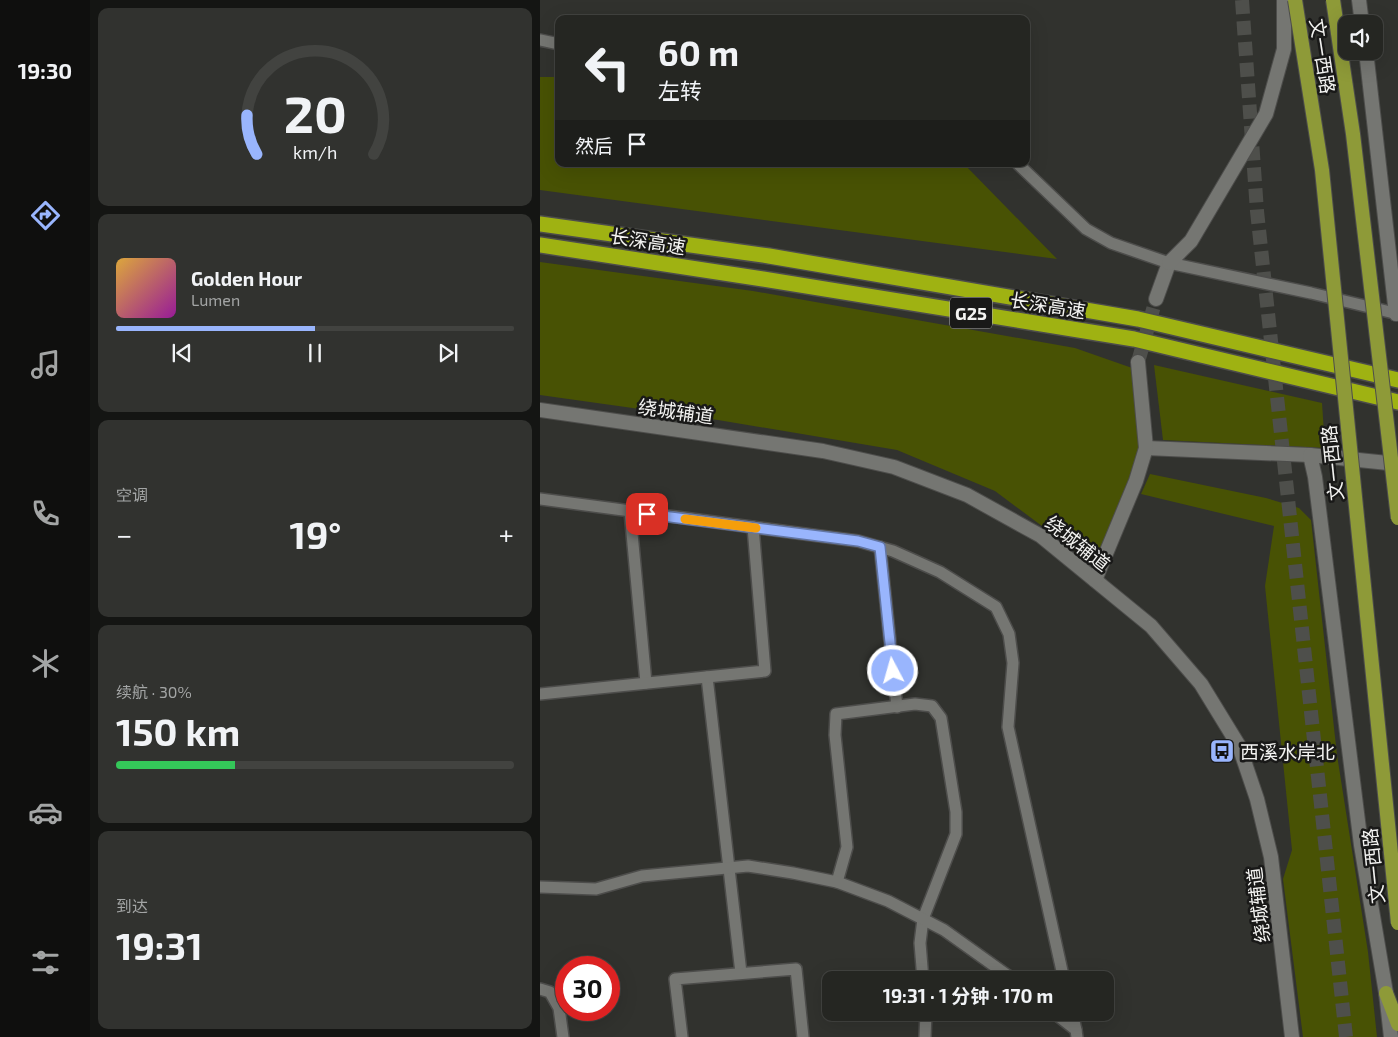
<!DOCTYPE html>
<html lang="zh">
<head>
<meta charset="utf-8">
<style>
	:root { --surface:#252622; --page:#31322f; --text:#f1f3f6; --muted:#a3a5a5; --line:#424340; --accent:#99b5fd }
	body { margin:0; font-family:"Exo 2","Noto Sans SC",sans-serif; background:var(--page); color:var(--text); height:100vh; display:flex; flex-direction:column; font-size:19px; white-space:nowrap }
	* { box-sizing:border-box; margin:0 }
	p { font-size:16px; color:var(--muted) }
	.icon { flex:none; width:28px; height:28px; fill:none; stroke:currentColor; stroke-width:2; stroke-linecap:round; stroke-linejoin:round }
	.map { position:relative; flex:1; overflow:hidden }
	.details { display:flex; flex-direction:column; gap:8px; padding:8px; background:#141513; width:450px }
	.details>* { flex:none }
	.top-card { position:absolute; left:15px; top:15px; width:475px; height:152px; border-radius:10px; box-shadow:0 5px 20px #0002,0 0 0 1px var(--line); background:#252622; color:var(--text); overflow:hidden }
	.fabs { position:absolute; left:798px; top:15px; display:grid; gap:10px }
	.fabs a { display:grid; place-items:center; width:45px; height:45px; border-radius:10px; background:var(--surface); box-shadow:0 5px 20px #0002,0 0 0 1px var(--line); font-size:25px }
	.speed { position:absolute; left:15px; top:956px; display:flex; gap:10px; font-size:25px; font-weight:700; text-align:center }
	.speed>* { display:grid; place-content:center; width:65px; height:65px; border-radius:50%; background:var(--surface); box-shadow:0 5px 20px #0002,0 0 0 1px var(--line); line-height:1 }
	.speed .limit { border:8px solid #d22; background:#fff; color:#111 }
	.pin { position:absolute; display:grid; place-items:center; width:42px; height:42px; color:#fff; margin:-21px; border-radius:10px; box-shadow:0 2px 8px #0006 }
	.me { position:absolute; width:55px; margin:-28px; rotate:354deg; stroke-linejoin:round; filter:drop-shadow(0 0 4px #0008) }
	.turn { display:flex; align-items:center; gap:18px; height:105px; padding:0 20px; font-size:22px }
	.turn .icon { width:65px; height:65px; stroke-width:2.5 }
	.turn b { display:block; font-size:35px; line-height:42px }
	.then { display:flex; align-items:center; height:48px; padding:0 20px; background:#0003; gap:10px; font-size:19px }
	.big { font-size:38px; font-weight:700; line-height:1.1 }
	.details .card { flex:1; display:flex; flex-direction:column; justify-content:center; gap:8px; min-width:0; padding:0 18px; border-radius:10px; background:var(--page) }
	.details .dial { align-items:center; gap:0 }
	.dial svg { height:130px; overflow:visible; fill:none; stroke:var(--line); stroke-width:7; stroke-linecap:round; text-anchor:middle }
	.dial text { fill:var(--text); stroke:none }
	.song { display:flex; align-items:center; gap:15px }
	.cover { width:60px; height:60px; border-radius:8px; background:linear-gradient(135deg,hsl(40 70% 55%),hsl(300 70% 35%)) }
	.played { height:5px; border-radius:2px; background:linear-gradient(90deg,var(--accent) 50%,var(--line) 50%) }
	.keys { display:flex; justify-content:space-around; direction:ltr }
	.heat { display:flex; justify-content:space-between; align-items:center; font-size:28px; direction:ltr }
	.charge { height:8px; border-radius:4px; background:linear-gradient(90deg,#34c759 30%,var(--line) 0) }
	.trip { position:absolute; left:282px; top:971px; width:292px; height:50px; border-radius:10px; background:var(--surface); box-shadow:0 5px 20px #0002,0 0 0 1px var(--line); font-weight:700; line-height:50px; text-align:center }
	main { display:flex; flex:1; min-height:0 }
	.dock { display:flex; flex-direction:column; width:90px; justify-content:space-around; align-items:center; background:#0f0f0e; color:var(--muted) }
	.dock .icon { width:35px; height:35px }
	.dock .active { color:var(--accent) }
	.dock b { font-size:22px; color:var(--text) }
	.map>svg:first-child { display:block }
	.green { fill:#485204 }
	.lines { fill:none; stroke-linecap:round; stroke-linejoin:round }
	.tertiary-tunnel { stroke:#4e4f4b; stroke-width:14; stroke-dasharray:14 7; stroke-linecap:butt }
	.trunk-tunnel { stroke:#4e4f4b; stroke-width:14; stroke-dasharray:14 7; stroke-linecap:butt }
	.minor-casing { stroke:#4d4d4b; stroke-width:14 }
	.tertiary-casing { stroke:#4d4d4b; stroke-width:16 }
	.secondary-casing { stroke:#4d4d4b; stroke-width:16 }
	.primary-casing { stroke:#4d4d4b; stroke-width:16 }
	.motorway-casing { stroke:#4d4d4b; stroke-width:18 }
	.minor { stroke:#757672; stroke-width:11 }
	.tertiary { stroke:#757672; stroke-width:14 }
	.secondary { stroke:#757672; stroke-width:14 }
	.primary { stroke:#8e9a38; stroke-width:14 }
	.motorway { stroke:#9fb212; stroke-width:15 }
	.primary-bridge-casing { stroke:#4d4d4b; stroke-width:16; stroke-linecap:butt }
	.primary-bridge { stroke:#8e9a38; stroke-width:14 }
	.route-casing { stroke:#6376a4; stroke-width:12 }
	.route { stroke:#99b5fd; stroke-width:9 }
	.slow { stroke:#f59e0b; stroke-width:9 }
	.labels { text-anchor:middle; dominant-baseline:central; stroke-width:5; stroke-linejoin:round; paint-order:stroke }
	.shield { fill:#191918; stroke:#b2b2b0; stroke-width:1 }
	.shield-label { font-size:18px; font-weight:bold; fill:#f3f3f1 }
	.street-label { font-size:19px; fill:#f3f3f1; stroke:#191918 }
	.poi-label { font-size:19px; fill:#f3f3f1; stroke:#191918; text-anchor:start }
</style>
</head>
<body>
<main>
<nav class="dock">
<b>19:30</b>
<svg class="icon active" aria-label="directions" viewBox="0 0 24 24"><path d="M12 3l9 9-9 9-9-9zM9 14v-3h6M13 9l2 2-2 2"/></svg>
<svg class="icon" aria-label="music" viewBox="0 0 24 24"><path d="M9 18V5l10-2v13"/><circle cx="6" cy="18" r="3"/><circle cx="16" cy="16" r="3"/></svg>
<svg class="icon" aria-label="phone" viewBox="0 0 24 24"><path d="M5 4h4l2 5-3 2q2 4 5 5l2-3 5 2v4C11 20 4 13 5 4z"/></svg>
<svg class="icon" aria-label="climate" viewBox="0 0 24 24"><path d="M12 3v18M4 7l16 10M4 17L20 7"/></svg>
<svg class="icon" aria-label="car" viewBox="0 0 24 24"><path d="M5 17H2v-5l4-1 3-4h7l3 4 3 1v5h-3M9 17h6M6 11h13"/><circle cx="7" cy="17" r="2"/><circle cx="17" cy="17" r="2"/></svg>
<svg class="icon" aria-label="filters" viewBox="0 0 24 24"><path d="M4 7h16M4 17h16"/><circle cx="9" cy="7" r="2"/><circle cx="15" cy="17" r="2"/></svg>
</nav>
<section class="details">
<div class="card dial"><svg viewBox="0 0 100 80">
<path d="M14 69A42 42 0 1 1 86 69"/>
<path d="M14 69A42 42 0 0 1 8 45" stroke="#99b5fd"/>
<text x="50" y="56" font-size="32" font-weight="700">20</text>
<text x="50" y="72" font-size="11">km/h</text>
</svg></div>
<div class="card">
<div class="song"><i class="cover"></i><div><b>Golden Hour</b><p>Lumen</p></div></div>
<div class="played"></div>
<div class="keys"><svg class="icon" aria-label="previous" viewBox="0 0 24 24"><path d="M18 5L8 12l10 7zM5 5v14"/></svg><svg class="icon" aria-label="pause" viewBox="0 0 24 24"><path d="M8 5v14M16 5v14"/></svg><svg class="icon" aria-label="next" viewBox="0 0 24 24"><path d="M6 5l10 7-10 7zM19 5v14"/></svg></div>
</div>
<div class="card"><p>空调</p>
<div class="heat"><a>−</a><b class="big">19°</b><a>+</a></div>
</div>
<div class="card"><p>续航 · 30%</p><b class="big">150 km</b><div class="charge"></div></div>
<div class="card"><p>到达</p><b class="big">19:31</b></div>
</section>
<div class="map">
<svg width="858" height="1037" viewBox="0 0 858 1037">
	<rect width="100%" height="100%" fill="#31322e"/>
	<g class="green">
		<path d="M 0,77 L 19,77 L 19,164 L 424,164 L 517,259 L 0,190 Z"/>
		<path d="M 0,262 L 213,291 L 535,348 L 595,369 L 599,448 L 564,554 L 553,564 L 455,491 L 357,450 L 178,420 L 0,395 Z"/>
		<path d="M 614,365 L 782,403 L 785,448 L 623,440 Z"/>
		<path d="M 610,474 L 726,498 L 759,508 L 771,520 L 797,755 L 828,952 L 837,1037 L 763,1037 L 743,879 L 752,850 L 725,586 L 734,526 L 601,494 Z"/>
	</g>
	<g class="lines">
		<path class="tertiary-tunnel" d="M 598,362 L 616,299"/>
		<path class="trunk-tunnel" d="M 702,0 L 717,211 L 806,1037"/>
		<defs>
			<g id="minor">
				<path d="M 0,40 L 19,44"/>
				<path d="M 478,164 L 546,229 L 571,243 L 629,263 L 771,293 L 858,314"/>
				<path d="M 0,499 L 318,541 L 353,551 L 400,572 L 456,607 L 469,634 L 473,663 L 468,727 L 524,980"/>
				<path d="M 90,512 L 106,683"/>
				<path d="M 340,547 L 357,707"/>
				<path d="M 167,677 L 201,973"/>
				<path d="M 0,694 L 225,671 L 213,527"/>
				<path d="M 297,882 L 307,847 L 295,735 L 296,714 L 375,704 L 392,706 L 401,718 L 416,812 L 416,834 L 383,919 L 380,943 L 383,980"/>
				<path d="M 0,887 L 56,889 L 102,876 L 208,866 L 253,873 L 297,882 L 348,901 L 404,930 L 474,980"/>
				<path d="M 0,989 L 10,992 L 19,1008 L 23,1037"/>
				<path d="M 513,1012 L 536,1030 L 537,1037"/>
				<path d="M 532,1012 L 536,1030"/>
				<path d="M 142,1037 L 135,979 L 256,969 L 263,1037"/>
				<path d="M 385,1037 L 386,1012"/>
			</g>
			<g id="tertiary">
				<path d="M 616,299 L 629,263"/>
				<path d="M 0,410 L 283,451 L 354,467 L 427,495 L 501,536 L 611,626 L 661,684 L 699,746 L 717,799 L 731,857 L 752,1037"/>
				<path d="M 606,448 L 770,455"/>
				<path d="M 555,580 L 596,481 L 606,448 L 598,362"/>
			</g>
			<g id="secondary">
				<path d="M 819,0 L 822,24"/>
				<path d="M 826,51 L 856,314"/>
				<path d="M 629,263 L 651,241 L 726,114 L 744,49 L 744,0"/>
				<path d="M 851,1037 L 846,993 L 821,845 L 775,477 L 770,455 L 858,464"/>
			</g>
			<path id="primary" d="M 846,993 L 858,1024"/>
			<g id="motorway">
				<path d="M 0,224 L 229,256 L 598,319 L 858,380"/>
				<path d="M 0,245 L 223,279 L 594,339 L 858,402"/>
			</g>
		</defs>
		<use href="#minor" class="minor-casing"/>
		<use href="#tertiary" class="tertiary-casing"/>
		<use href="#secondary" class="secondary-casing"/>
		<use href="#primary" class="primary-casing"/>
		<use href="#motorway" class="motorway-casing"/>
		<use href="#minor" class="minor"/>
		<use href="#tertiary" class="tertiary"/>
		<use href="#secondary" class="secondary"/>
		<use href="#primary" class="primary"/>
		<use href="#motorway" class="motorway"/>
		<defs>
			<g id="primary-bridge">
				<path d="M 755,0 L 782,170 L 858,923"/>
				<path d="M 793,0 L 813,134 L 858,518"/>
			</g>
		</defs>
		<use href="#primary-bridge" class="primary-bridge-casing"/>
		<use href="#primary-bridge" class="primary-bridge"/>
	</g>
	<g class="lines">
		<defs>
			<path id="route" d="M 107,514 L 318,541 L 340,547 L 353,671"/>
		</defs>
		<use href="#route" class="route-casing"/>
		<use href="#route" class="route"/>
		<path class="slow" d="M 145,519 L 216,528"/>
	</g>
	<defs>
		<symbol id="bus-square" viewBox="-11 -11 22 22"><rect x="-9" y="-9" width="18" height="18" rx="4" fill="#99b5fd" stroke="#191918"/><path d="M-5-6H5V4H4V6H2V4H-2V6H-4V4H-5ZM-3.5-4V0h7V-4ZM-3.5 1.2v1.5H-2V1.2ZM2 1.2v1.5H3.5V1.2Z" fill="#111"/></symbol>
	</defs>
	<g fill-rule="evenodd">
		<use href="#bus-square" x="668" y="737" width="28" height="28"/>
	</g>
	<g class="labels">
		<rect class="shield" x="410" y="297.5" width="42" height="31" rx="4"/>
		<g class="shield-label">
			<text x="431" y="313">G25</text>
		</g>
		<g class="street-label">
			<text transform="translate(783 56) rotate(81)">文一西路</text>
			<text transform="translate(108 241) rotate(9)">长深高速</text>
			<text transform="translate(508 305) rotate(9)">长深高速</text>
			<text transform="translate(136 411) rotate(8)">绕城辅道</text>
			<text transform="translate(792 463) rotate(-96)">文一西路</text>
			<text transform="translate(538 543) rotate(38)">绕城辅道</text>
			<text transform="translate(833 866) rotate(-96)">文一西路</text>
			<text transform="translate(718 905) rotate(-97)">绕城辅道</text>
		</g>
		<g class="poi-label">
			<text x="700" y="751">西溪水岸北</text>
		</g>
	</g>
</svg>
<div class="fabs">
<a><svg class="icon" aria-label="sound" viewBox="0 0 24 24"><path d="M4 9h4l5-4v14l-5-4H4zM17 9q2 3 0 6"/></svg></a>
</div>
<div class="speed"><div class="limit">30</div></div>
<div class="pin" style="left:107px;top:514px;background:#d93025"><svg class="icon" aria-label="arrive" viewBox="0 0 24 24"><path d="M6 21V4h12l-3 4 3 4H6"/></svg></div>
<svg class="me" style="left:353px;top:671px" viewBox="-20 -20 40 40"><circle r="17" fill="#99b5fd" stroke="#fff" stroke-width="3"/><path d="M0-11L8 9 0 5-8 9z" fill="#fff"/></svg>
<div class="trip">19:31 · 1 分钟 · 170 m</div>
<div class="top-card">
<div class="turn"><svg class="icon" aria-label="left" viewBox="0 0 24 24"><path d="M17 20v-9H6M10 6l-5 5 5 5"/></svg><div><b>60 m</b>左转</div></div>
<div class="then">然后<svg class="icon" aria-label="arrive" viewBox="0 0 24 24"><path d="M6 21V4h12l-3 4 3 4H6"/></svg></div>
</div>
</div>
</main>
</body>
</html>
